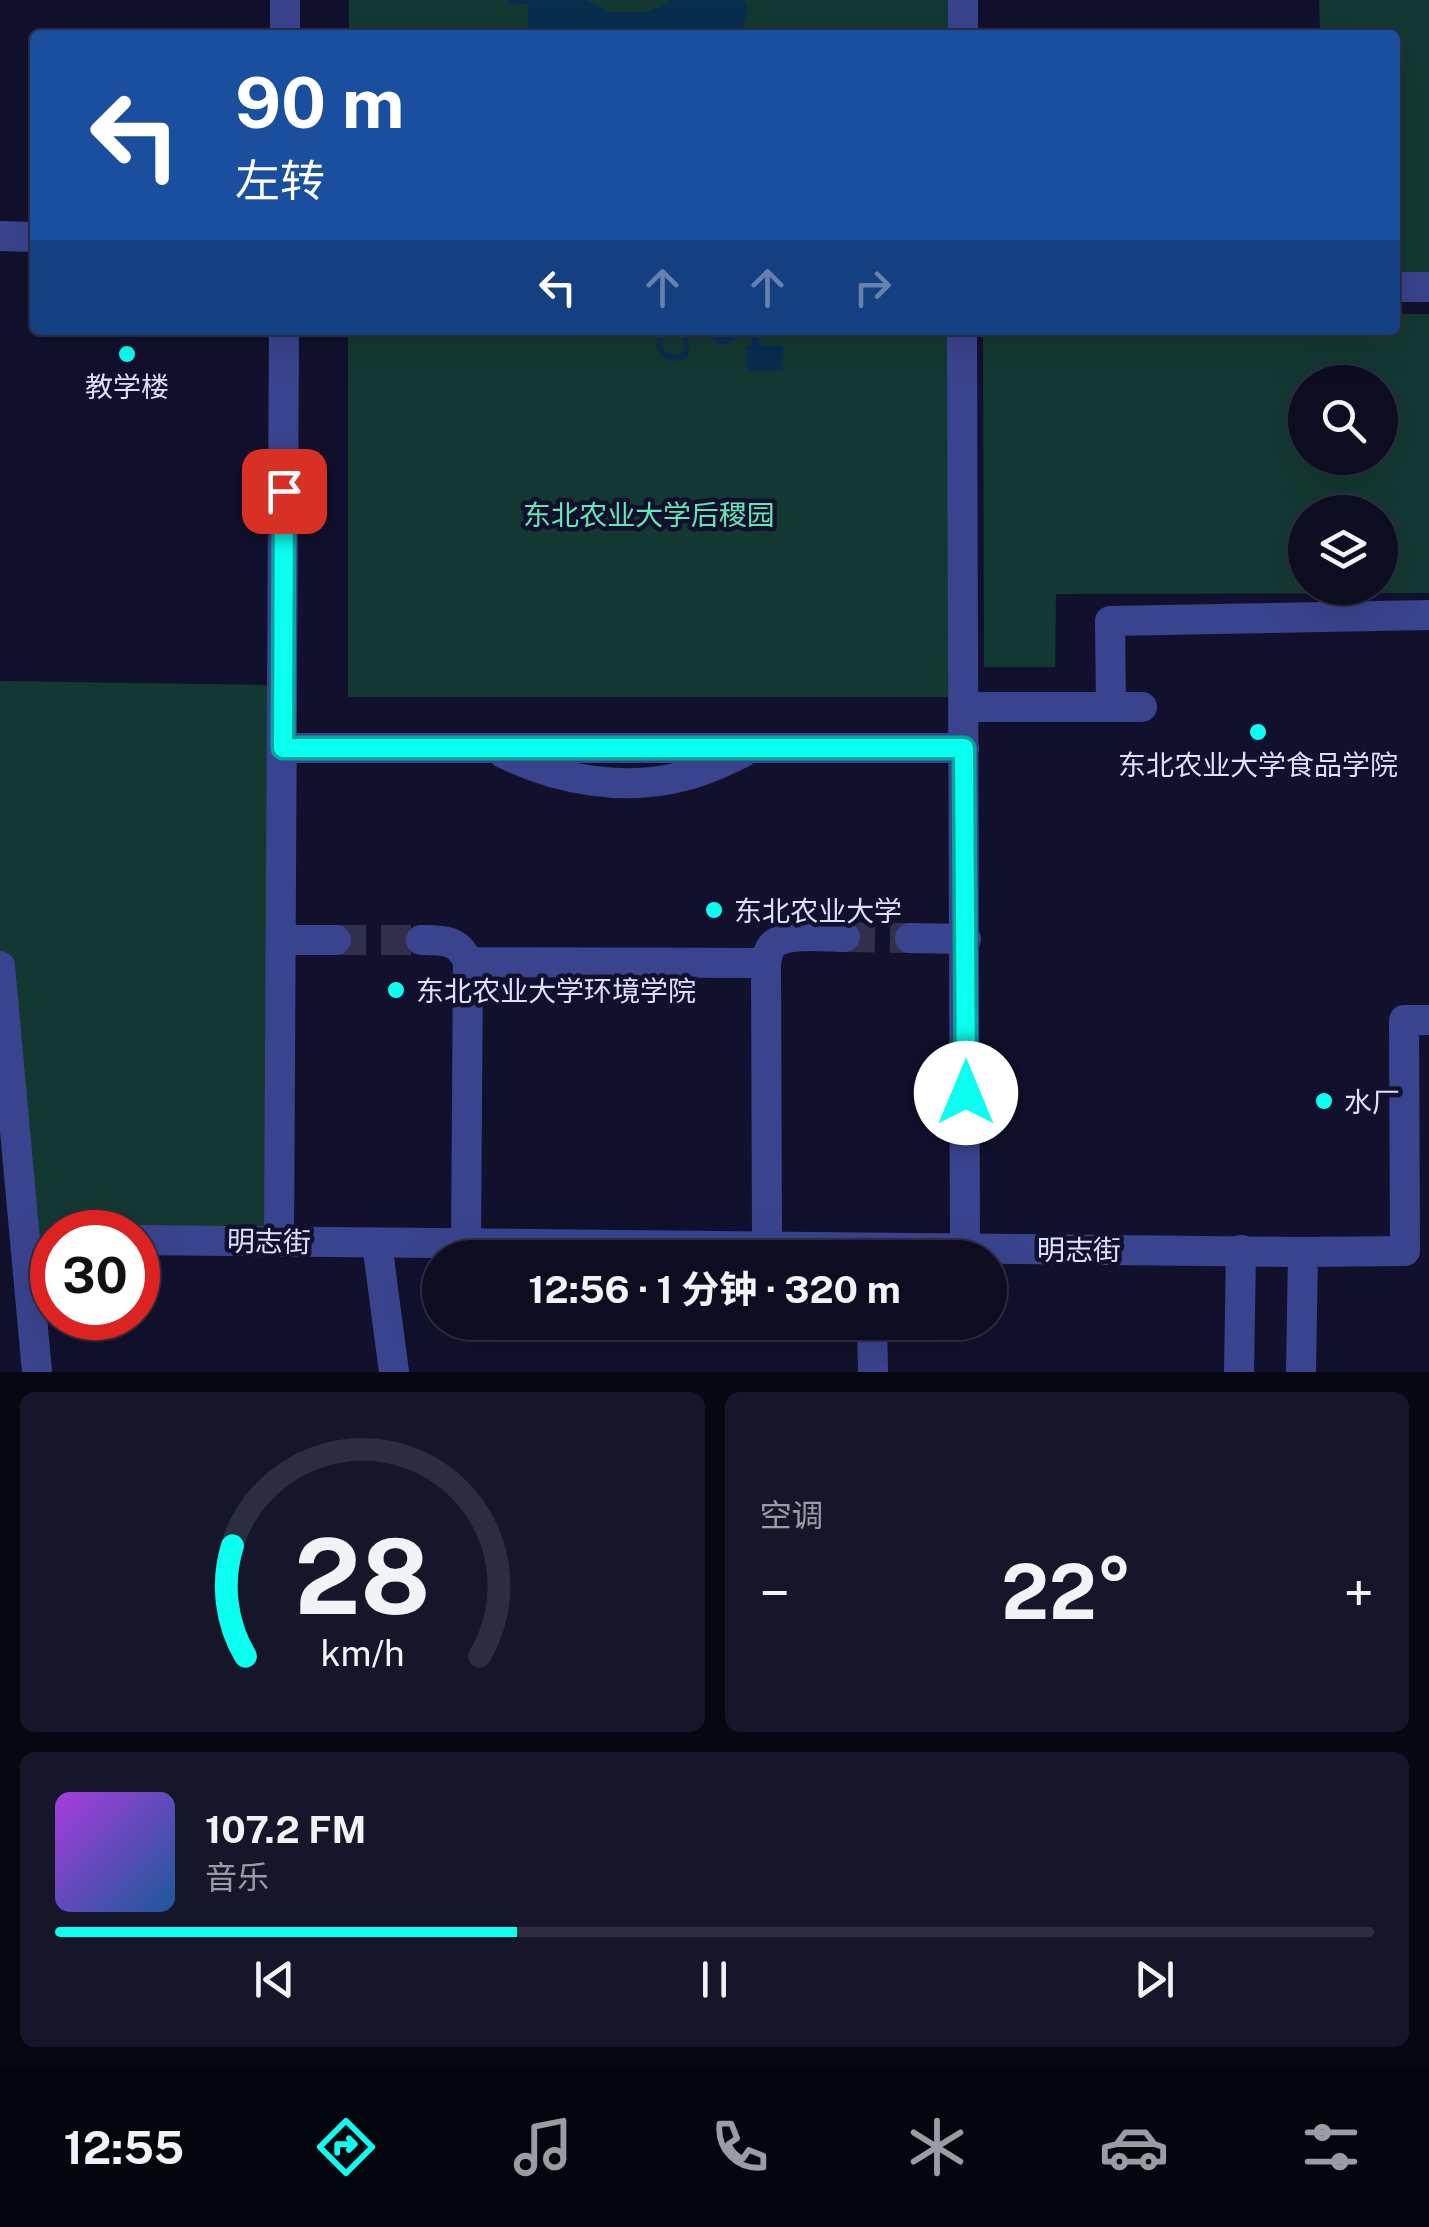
<!DOCTYPE html>
<html lang="zh">
<head>
<meta charset="utf-8">
<style>
	:root { --surface:#0d0d22; --page:#16162a; --text:#f1f3f6; --muted:#9a9ca5; --line:#2d2d40; --accent:#0afff1 }
	body { margin:0; font-family:"Public Sans","Noto Sans SC",sans-serif; background:var(--page); color:var(--text); height:100vh; display:flex; flex-direction:column; font-size:38px; white-space:nowrap }
	* { box-sizing:border-box; margin:0 }
	p { font-size:32px; color:var(--muted) }
	.icon { flex:none; width:55px; height:55px; fill:none; stroke:currentColor; stroke-width:2; stroke-linecap:round; stroke-linejoin:round }
	.map { position:relative; height:1372px; overflow:hidden }
	.details { display:flex; flex-direction:column; gap:20px; padding:20px; background:#070713; flex:1 }
	.details>* { flex:none }
	.top-card { position:absolute; left:30px; top:30px; width:1370px; height:305px; border-radius:10px; box-shadow:0 10px 40px #0002,0 0 0 2px var(--line); background:#1a4fa0; color:#fff; overflow:hidden }
	.buttons { position:absolute; left:1288px; top:365px; display:grid; gap:20px }
	.buttons a { display:grid; place-items:center; width:110px; height:110px; border-radius:50%; background:var(--surface); box-shadow:0 10px 40px #0002,0 0 0 2px var(--line); font-size:50px }
	.speed { position:absolute; left:30px; top:1210px; display:flex; gap:20px; font-size:50px; font-weight:700; text-align:center }
	.speed>* { display:grid; place-content:center; width:130px; height:130px; border-radius:50%; background:var(--surface); box-shadow:0 10px 40px #0002,0 0 0 2px var(--line); line-height:1 }
	.speed .limit { border:15px solid #d22; background:#fff; color:#111 }
	.pin { position:absolute; display:grid; place-items:center; width:85px; height:85px; color:#fff; margin:-42px; border-radius:20px; box-shadow:0 5px 15px #0006 }
	.me { position:absolute; width:110px; margin:-55px; rotate:0deg; stroke-linejoin:round; filter:drop-shadow(0 0 8px #0008) }
	.turn { display:flex; align-items:center; gap:35px; height:210px; padding:0 40px; font-size:45px }
	.turn .icon { width:130px; height:130px; stroke-width:2.5 }
	.turn b { display:block; font-size:70px; line-height:85px }
	.lanes { display:flex; align-items:center; height:95px; padding:0 40px; background:#0003; justify-content:center; gap:50px; direction:ltr }
	.lanes .off { opacity:.35 }
	.big { font-size:75px; font-weight:700; line-height:1.1 }
	.details .tile { flex:1; display:flex; flex-direction:column; justify-content:center; gap:15px; min-width:0; padding:0 35px; border-radius:15px; background:var(--page) }
	.details .dial { align-items:center; gap:0 }
	.dial svg { height:260px; overflow:visible; fill:none; stroke:var(--line); stroke-width:7; stroke-linecap:round; text-anchor:middle }
	.dial text { fill:var(--text); stroke:none }
	.song { display:flex; align-items:center; gap:30px }
	.cover { width:120px; height:120px; border-radius:15px; background:linear-gradient(135deg,hsl(280 70% 55%),hsl(210 70% 35%)) }
	.played { height:10px; border-radius:5px; background:linear-gradient(90deg,var(--accent) 35%,var(--line) 35%) }
	.keys { display:flex; justify-content:space-around; direction:ltr }
	.heat { display:flex; justify-content:space-between; align-items:center; font-size:55px; direction:ltr }
	.details .tiles { flex:1; display:grid; gap:20px; grid-template-columns:1fr 1fr }
	.tile:last-child { grid-column:span 2 }
	.trip { position:absolute; left:422px; top:1240px; width:585px; height:100px; border-radius:50px; background:var(--surface); box-shadow:0 10px 40px #0002,0 0 0 2px var(--line); font-weight:700; line-height:100px; text-align:center }
	.dock { display:flex; height:160px; justify-content:space-around; align-items:center; background:#05050e; color:var(--muted) }
	.dock .icon { width:70px; height:70px }
	.dock .current { color:var(--accent) }
	.dock b { font-size:45px; color:var(--text) }
	.map>svg:first-child { display:block }
	.green { fill:#133831; fill-rule:evenodd }
	.water { fill:#092d4f }
	.lines { fill:none; stroke-linecap:round; stroke-linejoin:round }
	.minor-tunnel { stroke:#30304d; stroke-width:30; stroke-dasharray:30 15; stroke-linecap:butt }
	.minor { stroke:#3a448e; stroke-width:30 }
	.route-casing { stroke:#06a69d; stroke-width:25 }
	.route { stroke:#0afff1; stroke-width:18 }
	.poi-dot { fill:#0afff1; stroke:#11112e; stroke-width:4 }
	.labels { text-anchor:middle; dominant-baseline:central; stroke-width:9; stroke-linejoin:round; paint-order:stroke }
	.poi-label { font-size:28px; fill:#dedfff; stroke:#11112e; text-anchor:start }
	.park-label { font-size:28px; fill:#63e6b1; stroke:#11112e }
	.street-label { font-size:28px; fill:#dedfff; stroke:#11112e }
</style>
</head>
<body>
<div class="map">
<svg width="1429" height="1372" viewBox="0 0 1429 1372">
	<rect width="100%" height="100%" fill="#11112e"/>
	<g class="green">
		<rect x="349" y="0" width="601" height="35"/>
		<path d="M 1319,0 L 1429,0 L 1429,274 L 1395,274 L 1395,35 L 1320,35 Z"/>
		<path d="M 1395,314 L 1429,314 L 1429,593 L 1056,594 L 1055,667 L 984,667 L 983,330 L 1395,330 ZM 1305,382 L 1380,382 L 1380,458 L 1305,458 ZM 1305,512 L 1380,512 L 1380,588 L 1305,588 Z"/>
		<path d="M 348,330 L 950,330 L 949,697 L 348,697 Z"/>
		<path d="M 0,681 L 276,685 L 279,1242 L 138,1232 L 52,1232 L 52,1239 L 24,1239 L 0,965 Z"/>
	</g>
	<g class="water">
		<path d="M 508,0 L 586,0 L 610,12 L 647,12 L 667,4 L 670,0 L 743,0 L 748,10 L 740,35 L 528,35 L 528,4 L 508,3 Z"/>
		<path d="M 661,330 L 666,330 L 661,346 L 667,353 L 678,355 L 685,349 L 682,334 L 684,330 L 689,330 C 685,339 692,348 687,358 L 678,361 L 666,360 L 656,348 Z"/>
		<path d="M 705,330 L 716,330 L 721,335 L 731,330 L 752,330 L 758,338 L 760,345 L 783,345 L 783,371 L 746,371 L 746,345 L 752,345 L 752,338 L 744,335 L 726,344 L 717,344 Z"/>
	</g>
	<g class="lines">
		<g class="minor-tunnel">
			<path d="M 845,937 L 910,938"/>
			<path d="M 336,940 L 421,940"/>
		</g>
		<g class="minor">
			<path d="M 963,0 L 963,35"/>
			<path d="M 285,35 L 285,0"/>
			<path d="M 0,236 L 35,237"/>
			<path d="M 1395,287 L 1429,287"/>
			<path d="M 962,330 L 965,1248"/>
			<path d="M 964,707 L 1142,707"/>
			<path d="M 1111,707 L 1110,621 L 1429,615"/>
			<path d="M 283,748 L 964,748"/>
			<path d="M 503,753 C 558,780 624,792 684,776 C 705,771 723,762 742,753"/>
			<path d="M 910,938 L 966,939"/>
			<path d="M 282,940 L 336,940"/>
			<path d="M 421,940 C 443,940 459,939 468,962 L 766,963"/>
			<path d="M 0,966 L 37,1372"/>
			<path d="M 138,1240 L 1303,1252 L 1405,1251 L 1404,1020 L 1429,1020"/>
			<path d="M 279,1242 L 284,330"/>
			<path d="M 377,1243 L 394,1372"/>
			<path d="M 466,1243 L 468,962"/>
			<path d="M 767,1246 L 766,963 C 767,958 768,951 771,947 C 783,931 827,937 845,937"/>
			<path d="M 872,1322 L 873,1372"/>
			<path d="M 1239,1372 L 1241,1250"/>
			<path d="M 1301,1372 L 1303,1252"/>
		</g>
	</g>
	<g class="lines">
		<defs>
			<path id="route" d="M 284,491 L 283,748 L 964,748 L 966,1093"/>
		</defs>
		<use href="#route" class="route-casing"/>
		<use href="#route" class="route"/>
	</g>
	<g class="poi-dot">
		<circle cx="127" cy="354" r="10"/>
		<circle cx="1258" cy="732" r="10"/>
		<circle cx="714" cy="910" r="10"/>
		<circle cx="396" cy="990" r="10"/>
		<circle cx="1324" cy="1101" r="10"/>
	</g>
	<g class="labels">
		<g class="poi-label">
			<text x="127" y="386" text-anchor="middle">教学楼</text>
			<text x="1258" y="764" text-anchor="middle">东北农业大学食品学院</text>
			<text x="734" y="910">东北农业大学</text>
			<text x="416" y="990">东北农业大学环境学院</text>
			<text x="1344" y="1101">水厂</text>
		</g>
		<g class="park-label">
			<text x="649" y="514">东北农业大学后稷园</text>
		</g>
		<g class="street-label">
			<text transform="translate(269 1241) rotate(1)">明志街</text>
			<text x="1079" y="1249">明志街</text>
		</g>
	</g>
</svg>
<div class="buttons">
<a><svg class="icon" aria-label="search" viewBox="0 0 24 24"><circle cx="10" cy="10" r="6"/><path d="M15 15l6 6"/></svg></a>
<a><svg class="icon" aria-label="layers" viewBox="0 0 24 24"><path d="M12 4l9 5-9 5-9-5zM3 14l9 5 9-5"/></svg></a>
</div>
<div class="speed"><div class="limit">30</div></div>
<div class="pin" style="left:284px;top:491px;background:#d93025"><svg class="icon" aria-label="arrive" viewBox="0 0 24 24"><path d="M6 21V4h12l-3 4 3 4H6"/></svg></div>
<svg class="me" style="left:966px;top:1093px" viewBox="-20 -20 40 40"><circle r="19" fill="#fff"/><path d="M0-13L10 11 0 6-10 11z" fill="#0afff1"/></svg>
<div class="trip">12:56 · 1 分钟 · 320 m</div>
<div class="top-card">
<div class="turn"><svg class="icon" aria-label="left" viewBox="0 0 24 24"><path d="M17 20v-9H6M10 6l-5 5 5 5"/></svg><div><b>90 m</b>左转</div></div>
<div class="lanes"><svg class="icon" aria-label="left" viewBox="0 0 24 24"><path d="M17 20v-9H6M10 6l-5 5 5 5"/></svg><svg class="icon off" aria-label="ahead" viewBox="0 0 24 24"><path d="M12 20V5M6 11l6-6 6 6"/></svg><svg class="icon off" aria-label="ahead" viewBox="0 0 24 24"><path d="M12 20V5M6 11l6-6 6 6"/></svg><svg class="icon off" aria-label="right" viewBox="0 0 24 24"><path d="M7 20v-9h11M14 6l5 5-5 5"/></svg></div>
</div>
</div>
<section class="details">
<div class="tiles">
<div class="tile dial"><svg viewBox="0 0 100 80">
<path d="M14 69A42 42 0 1 1 86 69"/>
<path d="M14 69A42 42 0 0 1 10 35" stroke="#0afff1"/>
<text x="50" y="56" font-size="32" font-weight="700">28</text>
<text x="50" y="72" font-size="11">km/h</text>
</svg></div>
<div class="tile"><p>空调</p>
<div class="heat"><a>−</a><b class="big">22°</b><a>+</a></div>
</div>
<div class="tile">
<div class="song"><i class="cover"></i><div><b>107.2 FM</b><p>音乐</p></div></div>
<div class="played"></div>
<div class="keys"><svg class="icon" aria-label="previous" viewBox="0 0 24 24"><path d="M18 5L8 12l10 7zM5 5v14"/></svg><svg class="icon" aria-label="pause" viewBox="0 0 24 24"><path d="M8 5v14M16 5v14"/></svg><svg class="icon" aria-label="next" viewBox="0 0 24 24"><path d="M6 5l10 7-10 7zM19 5v14"/></svg></div>
</div>
</div>
</section>
<nav class="dock">
<b>12:55</b>
<svg class="icon current" aria-label="directions" viewBox="0 0 24 24"><path d="M12 3l9 9-9 9-9-9zM9 14v-3h6M13 9l2 2-2 2"/></svg>
<svg class="icon" aria-label="music" viewBox="0 0 24 24"><path d="M9 18V5l10-2v13"/><circle cx="6" cy="18" r="3"/><circle cx="16" cy="16" r="3"/></svg>
<svg class="icon" aria-label="phone" viewBox="0 0 24 24"><path d="M5 4h4l2 5-3 2q2 4 5 5l2-3 5 2v4C11 20 4 13 5 4z"/></svg>
<svg class="icon" aria-label="climate" viewBox="0 0 24 24"><path d="M12 3v18M4 7l16 10M4 17L20 7"/></svg>
<svg class="icon" aria-label="car" viewBox="0 0 24 24"><path d="M5 17H2v-5l4-1 3-4h7l3 4 3 1v5h-3M9 17h6M6 11h13"/><circle cx="7" cy="17" r="2"/><circle cx="17" cy="17" r="2"/></svg>
<svg class="icon" aria-label="filters" viewBox="0 0 24 24"><path d="M4 7h16M4 17h16"/><circle cx="9" cy="7" r="2"/><circle cx="15" cy="17" r="2"/></svg>
</nav>
</body>
</html>
